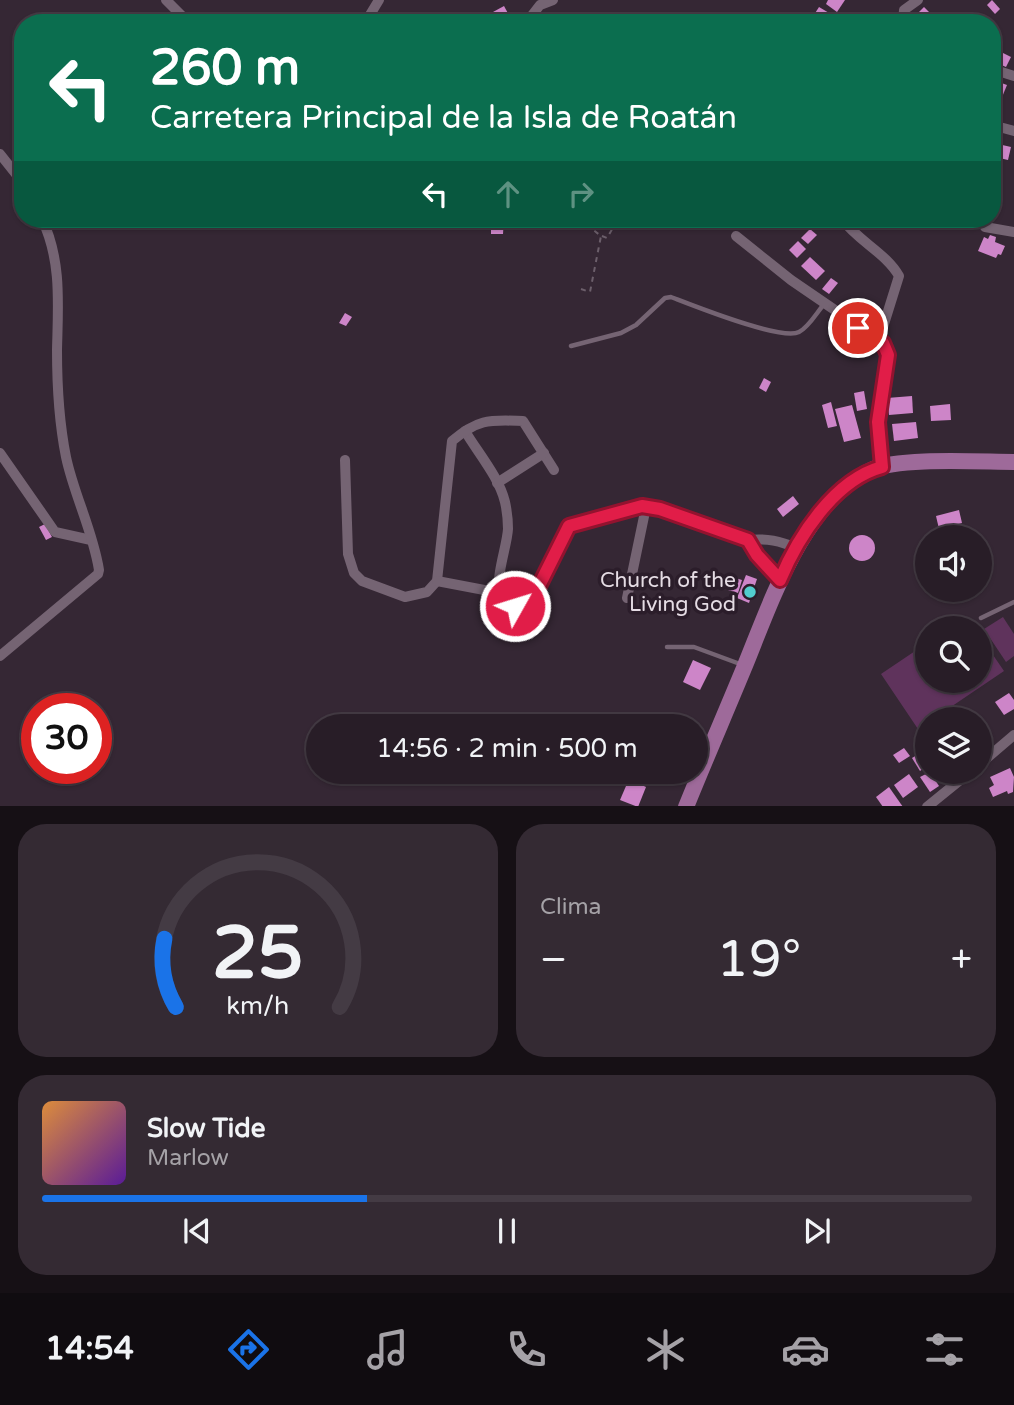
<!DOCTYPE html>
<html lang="es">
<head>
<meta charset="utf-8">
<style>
	:root { --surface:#281d27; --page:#342a33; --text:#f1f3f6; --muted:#a5a2a7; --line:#443b44; --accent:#1a73e8 }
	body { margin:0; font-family:"Varela Round",sans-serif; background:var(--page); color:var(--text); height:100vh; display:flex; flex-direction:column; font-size:26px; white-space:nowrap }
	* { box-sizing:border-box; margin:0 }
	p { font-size:23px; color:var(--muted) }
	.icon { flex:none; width:38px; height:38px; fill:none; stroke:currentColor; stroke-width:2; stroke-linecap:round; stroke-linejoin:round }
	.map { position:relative; height:806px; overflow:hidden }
	.drawer { display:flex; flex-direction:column; gap:18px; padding:18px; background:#161015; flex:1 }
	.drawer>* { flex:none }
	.banner { position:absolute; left:14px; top:14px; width:987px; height:214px; border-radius:28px; box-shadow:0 2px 5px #0004,0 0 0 2px var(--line); background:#0b6e4f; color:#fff; overflow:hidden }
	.fabs { position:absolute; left:915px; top:525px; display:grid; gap:14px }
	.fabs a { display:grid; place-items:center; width:77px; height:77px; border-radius:50%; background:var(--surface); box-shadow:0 2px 5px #0004,0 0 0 2px var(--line); font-size:35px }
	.speed { position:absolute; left:21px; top:693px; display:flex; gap:14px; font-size:35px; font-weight:700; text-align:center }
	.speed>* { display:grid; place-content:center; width:91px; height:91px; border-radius:50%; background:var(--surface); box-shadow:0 2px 5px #0004,0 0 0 2px var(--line); line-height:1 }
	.speed .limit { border:10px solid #d22; background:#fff; color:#111 }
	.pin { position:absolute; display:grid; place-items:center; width:60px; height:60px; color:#fff; margin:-30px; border:4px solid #fff; border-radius:50%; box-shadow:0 2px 7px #0007 }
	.me { position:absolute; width:77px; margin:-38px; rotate:51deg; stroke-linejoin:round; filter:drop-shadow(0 0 5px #0008) }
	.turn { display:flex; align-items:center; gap:24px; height:147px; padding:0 21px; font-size:32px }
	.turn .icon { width:91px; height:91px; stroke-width:2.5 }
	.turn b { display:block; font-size:49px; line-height:60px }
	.lanes { display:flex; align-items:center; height:66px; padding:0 21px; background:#0003; justify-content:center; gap:35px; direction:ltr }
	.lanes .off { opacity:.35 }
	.big { font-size:52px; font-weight:600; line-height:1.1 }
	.drawer .card { flex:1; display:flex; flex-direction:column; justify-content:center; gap:10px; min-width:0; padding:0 24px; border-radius:28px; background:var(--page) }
	.drawer .dial { align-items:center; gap:0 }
	.dial svg { height:182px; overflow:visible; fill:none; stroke:var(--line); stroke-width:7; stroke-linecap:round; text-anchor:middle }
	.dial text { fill:var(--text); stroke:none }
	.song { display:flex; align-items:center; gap:21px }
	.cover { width:84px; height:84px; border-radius:10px; background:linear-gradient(135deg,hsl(30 70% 55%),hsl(270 70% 35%)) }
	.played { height:7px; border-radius:4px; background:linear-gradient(90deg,var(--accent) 35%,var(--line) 35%) }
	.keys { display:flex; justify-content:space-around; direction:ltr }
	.heat { display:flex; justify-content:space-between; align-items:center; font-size:38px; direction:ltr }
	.drawer .tiles { flex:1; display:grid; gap:18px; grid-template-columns:1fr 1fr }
	.card:last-child { grid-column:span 2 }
	.trip { position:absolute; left:306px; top:714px; width:402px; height:70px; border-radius:35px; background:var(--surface); box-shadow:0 2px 5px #0004,0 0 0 2px var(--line); font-weight:600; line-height:70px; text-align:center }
	.tab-bar { display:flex; height:112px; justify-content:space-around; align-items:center; background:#100c10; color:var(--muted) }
	.tab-bar .icon { width:49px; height:49px }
	.tab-bar .on { color:var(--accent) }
	.tab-bar b { font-size:32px; color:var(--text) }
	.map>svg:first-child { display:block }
	.green { fill:#5f335c }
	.building { fill:#cd85c8 }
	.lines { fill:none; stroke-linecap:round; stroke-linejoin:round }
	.path { stroke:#6c5f6b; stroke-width:2; stroke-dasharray:5 5; stroke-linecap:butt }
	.service { stroke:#756473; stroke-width:4.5 }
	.minor { stroke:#756473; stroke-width:10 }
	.primary { stroke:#9e6a9a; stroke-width:16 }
	.route-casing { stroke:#92132f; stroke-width:18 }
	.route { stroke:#e11d48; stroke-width:12 }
	.poi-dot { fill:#52cdce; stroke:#2b1d2a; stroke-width:2.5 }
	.labels { text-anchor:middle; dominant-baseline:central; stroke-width:7; stroke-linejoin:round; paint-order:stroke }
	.poi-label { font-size:21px; fill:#e5dce4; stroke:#2b1d2a; text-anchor:end }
</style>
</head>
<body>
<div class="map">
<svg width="1014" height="807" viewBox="0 0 1014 807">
	<rect width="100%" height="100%" fill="#352734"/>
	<g class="green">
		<path d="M 1003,617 L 1014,634 L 1014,656 L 1006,662 L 984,629 Z"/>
		<path d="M 980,636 L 1004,671 L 933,719 L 928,719 L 927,723 L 918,729 L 881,674 L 927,643 L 928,681 L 980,681 Z"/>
	</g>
	<g class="building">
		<path d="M 828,0 L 845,0 L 837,12 L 826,4 Z"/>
		<path d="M 992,0 L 1000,9 L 995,14 L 987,5 Z"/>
		<path d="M 504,6 L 510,17 L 499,23 L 493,12 Z"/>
		<path d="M 819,7 L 841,20 L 839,23 L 820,23 L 812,18 Z"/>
		<path d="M 924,7 L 938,21 L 936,23 L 923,23 L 916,15 Z"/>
		<path d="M 948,12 L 955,21 L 953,23 L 947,23 L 942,17 Z"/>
		<path d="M 993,48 L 1011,57 L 1006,67 L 992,61 Z"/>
		<path d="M 996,81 L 1007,85 L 1000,102 L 992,99 L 992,90 Z"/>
		<path d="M 998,144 L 1011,147 L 1008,160 L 995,157 Z"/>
		<path d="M 491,219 L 504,219 L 503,234 L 491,234 Z"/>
		<path d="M 810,229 L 817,235 L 808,244 L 801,238 Z"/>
		<path d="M 990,235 L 996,237 L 995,242 L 1005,246 L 1001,255 L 998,254 L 996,258 L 978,251 L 984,237 L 988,239 Z"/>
		<path d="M 798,241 L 806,249 L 797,258 L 789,250 Z"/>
		<path d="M 810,257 L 825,271 L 816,280 L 801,266 Z"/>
		<path d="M 831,278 L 838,283 L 829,294 L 822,289 Z"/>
		<path d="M 345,313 L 352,317 L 346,326 L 339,323 Z"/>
		<path d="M 764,378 L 771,382 L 766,392 L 759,388 Z"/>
		<path d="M 864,391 L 867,409 L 857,411 L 854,393 Z"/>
		<path d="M 912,396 L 913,413 L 889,415 L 887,398 Z"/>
		<path d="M 831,402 L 837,426 L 828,428 L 822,405 Z"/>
		<path d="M 950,404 L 951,420 L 931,421 L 930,406 Z"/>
		<path d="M 852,405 L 861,438 L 844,442 L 835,409 Z"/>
		<path d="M 916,422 L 918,438 L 894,441 L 892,424 Z"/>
		<path d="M 793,496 L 799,504 L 783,517 L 777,509 Z"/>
		<path d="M 959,510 L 962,523 L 939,529 L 936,516 Z"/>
		<path d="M 45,524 L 52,537 L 46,540 L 39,527 Z"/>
		<path d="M 949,530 L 950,537 L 936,537 L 935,532 Z"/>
		<circle cx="862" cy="548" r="13"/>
		<path d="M 746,575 L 757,579 L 749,603 L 737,598 Z"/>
		<path d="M 732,577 L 742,580 L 738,593 L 728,590 Z"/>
		<path d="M 693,660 L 711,668 L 700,690 L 683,682 Z"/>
		<path d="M 1009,693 L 1014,700 L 1014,709 L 1004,715 L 995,702 Z"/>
		<path d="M 904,748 L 910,756 L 899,763 L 893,755 Z"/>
		<path d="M 920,753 L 928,765 L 920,771 L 912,758 Z"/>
		<path d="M 1010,768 L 1014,777 L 1013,792 L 1008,794 L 1007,791 L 993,797 L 989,788 L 994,785 L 990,777 Z"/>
		<path d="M 930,772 L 939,786 L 930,792 L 920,777 Z"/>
		<path d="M 909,774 L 918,787 L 903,798 L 894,785 Z"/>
		<path d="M 629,779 L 646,787 L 638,807 L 620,800 Z"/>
		<path d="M 889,787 L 903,807 L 883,807 L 876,797 Z"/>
	</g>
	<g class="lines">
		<g class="path">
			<path d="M 602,236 L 607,238 L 618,219"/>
			<path d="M 581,289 L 590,292 L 601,236 L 587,225 L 589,219"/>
		</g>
		<g class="service">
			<path d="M 571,346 L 621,333 L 636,325 L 665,298 L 671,297 C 692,305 781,341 799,332 C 809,327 817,312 825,303"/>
			<path d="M 981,618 L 1014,602"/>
			<path d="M 667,647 L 694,647 L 740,664"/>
		</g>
		<g class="minor">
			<path d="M 166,0 L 189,23"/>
			<path d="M 365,23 L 379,0"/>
			<path d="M 526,23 L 540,5 L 553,0"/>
			<path d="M 903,23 L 904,10 L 918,0"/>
			<path d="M 992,69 L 1014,76"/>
			<path d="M 992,125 L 1014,131"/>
			<path d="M 0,154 L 23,183"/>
			<path d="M 842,219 C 858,241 886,253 899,276 L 879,340"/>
			<path d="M 985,227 L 1014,232"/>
			<path d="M 736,236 L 791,280 L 883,343 L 888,355 L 878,422 L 882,467"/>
			<path d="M 465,431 C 478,453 499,477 505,502 C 507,511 508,521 508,529 C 507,547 494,580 501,594 C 505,603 514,606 523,609 L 533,598 L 563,534 L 569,526 L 642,506 L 660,509 L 748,540 C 767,538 780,541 797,548"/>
			<path d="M 0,453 L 55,532 L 91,540"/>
			<path d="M 345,460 L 348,554 L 354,573 L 362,581 L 405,597 L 427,592 L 437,581 L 452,441 C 479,418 490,420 523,421 L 554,470"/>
			<path d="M 497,483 L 544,453"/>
			<path d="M 748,540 L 757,555 L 780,580"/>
			<path d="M 437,581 L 500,593"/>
			<path d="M 627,598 L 646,507"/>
			<path d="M 0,656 L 98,574 L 99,570 C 93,531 74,495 66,457 C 59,422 57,385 57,350 C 58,305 62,261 42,219"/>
			<path d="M 980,764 L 1014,735"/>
			<path d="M 927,807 L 970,772"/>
		</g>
		<path class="primary" d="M 686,807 C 705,760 725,714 744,668 C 770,605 804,500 871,470 C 899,457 980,462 1014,462"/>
	</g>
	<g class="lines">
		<defs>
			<path id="route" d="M 515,606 L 523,609 L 533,598 L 569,526 L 642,506 L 660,509 L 748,540 L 757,555 L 780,580 C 798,537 834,480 882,467 L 878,422 L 888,355 L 883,343 L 858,328"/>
		</defs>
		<use href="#route" class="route-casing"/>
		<use href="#route" class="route"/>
	</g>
	<circle class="poi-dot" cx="750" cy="592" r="7"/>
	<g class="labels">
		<g class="poi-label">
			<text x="736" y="580">Church of the<tspan x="736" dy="24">Living God</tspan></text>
		</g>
	</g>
</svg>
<div class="fabs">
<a><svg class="icon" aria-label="sound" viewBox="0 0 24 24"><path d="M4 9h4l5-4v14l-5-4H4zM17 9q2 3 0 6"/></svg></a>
<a><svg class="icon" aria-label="search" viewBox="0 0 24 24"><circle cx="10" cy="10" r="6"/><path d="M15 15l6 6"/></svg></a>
<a><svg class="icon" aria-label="layers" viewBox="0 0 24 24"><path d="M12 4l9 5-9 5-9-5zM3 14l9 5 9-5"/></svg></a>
</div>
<div class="speed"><div class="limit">30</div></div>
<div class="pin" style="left:858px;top:328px;background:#d93025"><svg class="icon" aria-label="arrive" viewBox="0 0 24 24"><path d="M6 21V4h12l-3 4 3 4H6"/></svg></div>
<svg class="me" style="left:515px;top:606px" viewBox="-20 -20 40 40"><circle r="17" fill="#e11d48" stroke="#fff" stroke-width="3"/><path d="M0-11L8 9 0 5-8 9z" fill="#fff"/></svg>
<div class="trip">14:56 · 2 min · 500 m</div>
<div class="banner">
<div class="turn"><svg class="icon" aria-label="left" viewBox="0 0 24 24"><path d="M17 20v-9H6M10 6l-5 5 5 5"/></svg><div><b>260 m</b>Carretera Principal de la Isla de Roatán</div></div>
<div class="lanes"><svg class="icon" aria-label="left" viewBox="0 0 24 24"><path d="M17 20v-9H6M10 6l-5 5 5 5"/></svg><svg class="icon off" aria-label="ahead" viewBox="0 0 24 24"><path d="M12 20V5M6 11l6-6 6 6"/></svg><svg class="icon off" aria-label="right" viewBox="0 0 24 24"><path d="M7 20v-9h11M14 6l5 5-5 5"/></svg></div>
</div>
</div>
<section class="drawer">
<div class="tiles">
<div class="card dial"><svg viewBox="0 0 100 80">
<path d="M14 69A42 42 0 1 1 86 69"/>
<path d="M14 69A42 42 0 0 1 9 39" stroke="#1a73e8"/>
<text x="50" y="56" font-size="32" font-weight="700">25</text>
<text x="50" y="72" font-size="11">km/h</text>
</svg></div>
<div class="card"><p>Clima</p>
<div class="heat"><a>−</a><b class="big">19°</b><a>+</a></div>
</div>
<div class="card">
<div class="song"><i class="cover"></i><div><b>Slow Tide</b><p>Marlow</p></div></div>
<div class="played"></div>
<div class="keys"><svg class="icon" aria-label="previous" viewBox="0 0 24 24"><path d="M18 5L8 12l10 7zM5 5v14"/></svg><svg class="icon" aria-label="pause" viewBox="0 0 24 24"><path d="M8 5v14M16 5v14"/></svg><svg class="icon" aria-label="next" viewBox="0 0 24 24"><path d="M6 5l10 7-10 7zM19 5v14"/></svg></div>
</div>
</div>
</section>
<nav class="tab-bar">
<b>14:54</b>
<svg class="icon on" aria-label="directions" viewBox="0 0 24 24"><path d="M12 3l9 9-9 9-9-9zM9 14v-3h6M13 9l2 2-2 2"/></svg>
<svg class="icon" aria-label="music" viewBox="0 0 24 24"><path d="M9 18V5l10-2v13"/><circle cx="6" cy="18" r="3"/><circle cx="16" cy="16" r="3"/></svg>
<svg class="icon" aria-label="phone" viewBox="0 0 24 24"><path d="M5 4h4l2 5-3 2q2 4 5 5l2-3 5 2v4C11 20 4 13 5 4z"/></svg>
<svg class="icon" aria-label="climate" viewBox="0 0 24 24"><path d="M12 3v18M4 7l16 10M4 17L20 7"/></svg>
<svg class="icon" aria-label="car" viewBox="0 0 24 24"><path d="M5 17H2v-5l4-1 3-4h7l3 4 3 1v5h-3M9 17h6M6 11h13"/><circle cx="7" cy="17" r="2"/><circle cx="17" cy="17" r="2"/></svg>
<svg class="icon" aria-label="filters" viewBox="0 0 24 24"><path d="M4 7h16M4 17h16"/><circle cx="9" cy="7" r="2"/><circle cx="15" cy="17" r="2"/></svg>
</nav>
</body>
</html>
